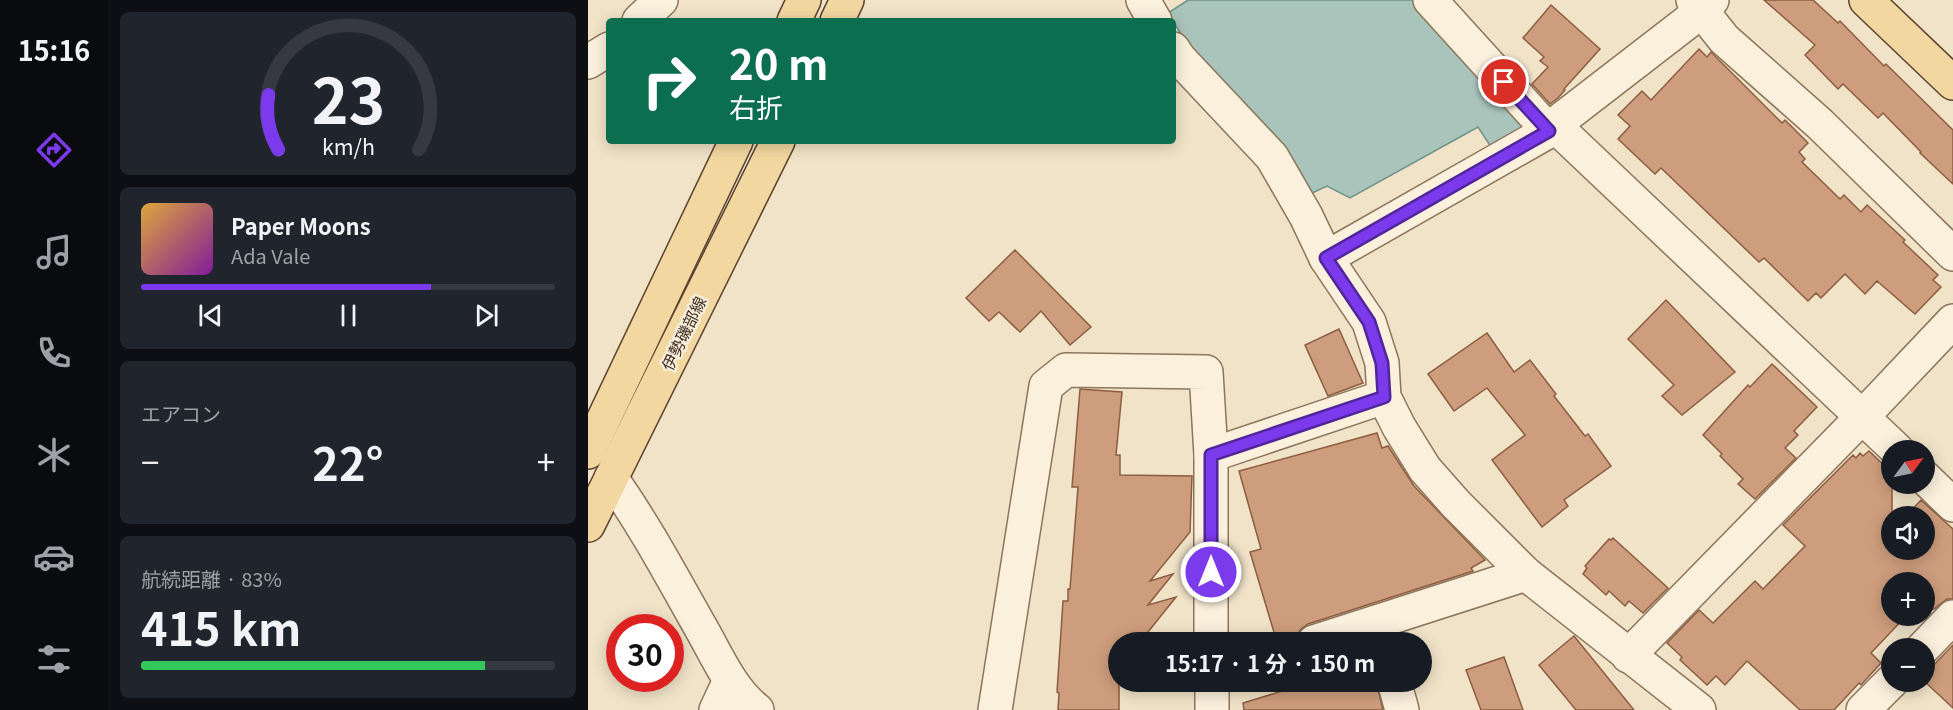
<!DOCTYPE html>
<html lang="ja">
<head>
<meta charset="utf-8">
<style>
	:root { --surface:#171b24; --page:#20242c; --text:#f1f3f6; --muted:#9ea1a6; --line:#363941; --accent:#7c3aed }
	body { margin:0; font-family:Georgia,"Noto Sans JP",serif; background:var(--page); color:var(--text); height:100vh; display:flex; flex-direction:column; font-size:22px; white-space:nowrap }
	* { box-sizing:border-box; margin:0 }
	p { font-size:20px; color:var(--muted) }
	.icon { flex:none; width:33px; height:33px; fill:none; stroke:currentColor; stroke-width:2; stroke-linecap:round; stroke-linejoin:round }
	.map { position:relative; flex:1; overflow:hidden }
	.details { display:flex; flex-direction:column; gap:12px; padding:12px; background:#0d0f14; width:480px }
	.details>* { flex:none }
	.hud { position:absolute; left:18px; top:18px; width:570px; height:126px; border-radius:6px; box-shadow:0 3px 15px #0003; background:#0b6e4f; color:#fff; overflow:hidden }
	.needle { width:39px; rotate:57deg }
	.controls { position:absolute; left:1293px; top:440px; display:grid; gap:12px }
	.controls a { display:grid; place-items:center; width:54px; height:54px; border-radius:50%; background:var(--surface); box-shadow:0 3px 15px #0003; font-size:30px }
	.speed { position:absolute; left:18px; top:614px; display:flex; gap:12px; font-size:30px; font-weight:700; text-align:center }
	.speed>* { display:grid; place-content:center; width:78px; height:78px; border-radius:50%; background:var(--surface); box-shadow:0 3px 15px #0003; line-height:1 }
	.speed .limit { border:9px solid #d22; background:#fff; color:#111 }
	.pin { position:absolute; display:grid; place-items:center; width:51px; height:51px; color:#fff; margin:-26px; border:3px solid #fff; border-radius:50%; box-shadow:0 2px 6px #0007 }
	.me { position:absolute; width:66px; margin:-33px; rotate:0deg; stroke-linejoin:round; filter:drop-shadow(0 0 4px #0008) }
	.turn { display:flex; align-items:center; gap:21px; height:126px; padding:0 24px; font-size:27px }
	.turn .icon { width:78px; height:78px; stroke-width:2.5 }
	.turn b { display:block; font-size:42px; line-height:51px }
	.big { font-size:45px; font-weight:700; line-height:1.1 }
	.details .card { flex:1; display:flex; flex-direction:column; justify-content:center; gap:9px; min-width:0; padding:0 21px; border-radius:9px; background:var(--page) }
	.details .dial { align-items:center; gap:0 }
	.dial svg { height:156px; overflow:visible; fill:none; stroke:var(--line); stroke-width:7; stroke-linecap:round; text-anchor:middle }
	.dial text { fill:var(--text); stroke:none }
	.song { display:flex; align-items:center; gap:18px }
	.cover { width:72px; height:72px; border-radius:9px; background:linear-gradient(135deg,hsl(40 70% 55%),hsl(290 70% 35%)) }
	.played { height:6px; border-radius:3px; background:linear-gradient(90deg,var(--accent) 70%,var(--line) 70%) }
	.keys { display:flex; justify-content:space-around; direction:ltr }
	.heat { display:flex; justify-content:space-between; align-items:center; font-size:33px; direction:ltr }
	.charge { height:9px; border-radius:4px; background:linear-gradient(90deg,#34c759 83%,var(--line) 0) }
	.trip { position:absolute; left:520px; top:632px; width:324px; height:60px; border-radius:30px; background:var(--surface); box-shadow:0 3px 15px #0003; font-weight:700; line-height:60px; text-align:center }
	main { display:flex; flex:1; min-height:0 }
	.tab-bar { display:flex; flex-direction:column; width:108px; justify-content:space-around; align-items:center; background:#090b0e; color:var(--muted) }
	.tab-bar .icon { width:42px; height:42px }
	.tab-bar .active { color:var(--accent) }
	.tab-bar b { font-size:27px; color:var(--text) }
	.map>svg:first-child { display:block }
	.water { fill:#a9c4bb; stroke:#6f9389; stroke-width:1.5 }
	.building { fill:#ce9d7d; stroke:#8c5d41; stroke-width:1.5 }
	.lines { fill:none; stroke-linecap:round; stroke-linejoin:round }
	.minor-casing { stroke:#8d755c; stroke-width:36 }
	.primary-casing { stroke:#5b4330; stroke-width:36 }
	.minor { stroke:#faf0dc; stroke-width:33 }
	.primary { stroke:#f2d7a0; stroke-width:33 }
	.route-casing { stroke:#51269a; stroke-width:15 }
	.route { stroke:#7c3aed; stroke-width:10 }
	.labels { text-anchor:middle; dominant-baseline:central; stroke-width:5; stroke-linejoin:round; paint-order:stroke }
	.street-label { font-size:16px; fill:#3d2d20; stroke:#f7edd8 }
</style>
</head>
<body>
<main>
<nav class="tab-bar">
<b>15:16</b>
<svg class="icon active" aria-label="directions" viewBox="0 0 24 24"><path d="M12 3l9 9-9 9-9-9zM9 14v-3h6M13 9l2 2-2 2"/></svg>
<svg class="icon" aria-label="music" viewBox="0 0 24 24"><path d="M9 18V5l10-2v13"/><circle cx="6" cy="18" r="3"/><circle cx="16" cy="16" r="3"/></svg>
<svg class="icon" aria-label="phone" viewBox="0 0 24 24"><path d="M5 4h4l2 5-3 2q2 4 5 5l2-3 5 2v4C11 20 4 13 5 4z"/></svg>
<svg class="icon" aria-label="climate" viewBox="0 0 24 24"><path d="M12 3v18M4 7l16 10M4 17L20 7"/></svg>
<svg class="icon" aria-label="car" viewBox="0 0 24 24"><path d="M5 17H2v-5l4-1 3-4h7l3 4 3 1v5h-3M9 17h6M6 11h13"/><circle cx="7" cy="17" r="2"/><circle cx="17" cy="17" r="2"/></svg>
<svg class="icon" aria-label="filters" viewBox="0 0 24 24"><path d="M4 7h16M4 17h16"/><circle cx="9" cy="7" r="2"/><circle cx="15" cy="17" r="2"/></svg>
</nav>
<section class="details">
<div class="card dial"><svg viewBox="0 0 100 80">
<path d="M14 69A42 42 0 1 1 86 69"/>
<path d="M14 69A42 42 0 0 1 9 41" stroke="#7c3aed"/>
<text x="50" y="56" font-size="32" font-weight="700">23</text>
<text x="50" y="72" font-size="11">km/h</text>
</svg></div>
<div class="card">
<div class="song"><i class="cover"></i><div><b>Paper Moons</b><p>Ada Vale</p></div></div>
<div class="played"></div>
<div class="keys"><svg class="icon" aria-label="previous" viewBox="0 0 24 24"><path d="M18 5L8 12l10 7zM5 5v14"/></svg><svg class="icon" aria-label="pause" viewBox="0 0 24 24"><path d="M8 5v14M16 5v14"/></svg><svg class="icon" aria-label="next" viewBox="0 0 24 24"><path d="M6 5l10 7-10 7zM19 5v14"/></svg></div>
</div>
<div class="card"><p>エアコン</p>
<div class="heat"><a>−</a><b class="big">22°</b><a>+</a></div>
</div>
<div class="card"><p>航続距離 · 83%</p><b class="big">415 km</b><div class="charge"></div></div>
</section>
<div class="map">
<svg width="1365" height="710" viewBox="0 0 1365 710">
	<rect width="100%" height="100%" fill="#f0e3c8"/>
	<path class="water" d="M 600,0 L 830,0 L 940,124 L 903,147 L 890,127 L 762,198 L 739,186 L 722,194 L 601,47 L 580,13 Z"/>
	<g class="building">
		<path d="M 1176,0 L 1225,0 L 1250,23 L 1252,21 L 1296,66 L 1298,64 L 1365,130 L 1365,184 L 1332,153 L 1333,152 L 1295,113 L 1290,118 L 1255,84 L 1250,89 L 1217,55 L 1227,45 Z"/>
		<path d="M 963,5 L 1012,49 L 976,89 L 977,90 L 970,98 L 962,104 L 944,84 L 960,67 L 952,61 L 956,57 L 935,38 Z"/>
		<path d="M 1111,49 L 1119,57 L 1123,52 L 1194,123 L 1197,120 L 1220,143 L 1211,152 L 1217,159 L 1214,162 L 1252,199 L 1256,195 L 1273,212 L 1279,205 L 1317,240 L 1315,242 L 1350,275 L 1345,280 L 1353,287 L 1327,314 L 1289,281 L 1277,294 L 1257,274 L 1233,298 L 1228,293 L 1220,301 L 1176,258 L 1171,262 L 1073,168 L 1067,174 L 1030,139 L 1042,126 L 1030,115 L 1054,91 L 1063,100 Z"/>
		<path d="M 427,250 L 503,327 L 482,345 L 453,311 L 432,332 L 411,312 L 401,321 L 378,298 Z"/>
		<path d="M 1078,300 L 1147,372 L 1094,415 L 1074,396 L 1086,385 L 1040,339 Z"/>
		<path d="M 751,329 L 775,383 L 740,396 L 717,345 Z"/>
		<path d="M 899,333 L 926,372 L 942,360 L 968,394 L 966,396 L 997,436 L 1000,434 L 1023,466 L 976,500 L 980,506 L 954,527 L 904,460 L 937,435 L 899,388 L 866,411 L 840,374 Z"/>
		<path d="M 1184,364 L 1229,407 L 1206,431 L 1210,435 L 1197,448 L 1208,458 L 1167,499 L 1150,484 L 1155,479 L 1132,456 L 1134,454 L 1115,435 L 1160,385 L 1162,387 Z"/>
		<path d="M 492,389 L 534,392 L 528,455 L 532,455 L 532,475 L 604,476 L 602,532 L 562,581 L 585,574 L 560,605 L 588,597 L 552,642 L 531,642 L 531,710 L 470,710 L 471,693 L 469,692 L 475,601 L 480,601 L 480,589 L 482,589 L 490,487 L 484,487 Z"/>
		<path d="M 789,433 L 794,448 L 800,446 L 826,486 L 897,560 L 883,568 L 885,571 L 720,624 L 713,629 L 710,633 L 688,639 L 662,552 L 673,549 L 651,471 Z"/>
		<path d="M 1281,451 L 1304,473 L 1304,549 L 1336,549 L 1336,516 L 1318,516 L 1333,500 L 1365,529 L 1365,599 L 1359,599 L 1346,609 L 1336,600 L 1336,582 L 1304,582 L 1304,615 L 1319,615 L 1283,653 L 1293,663 L 1273,685 L 1271,683 L 1246,710 L 1212,710 L 1159,661 L 1137,685 L 1128,676 L 1119,685 L 1092,660 L 1094,657 L 1079,643 L 1111,610 L 1125,623 L 1167,581 L 1175,589 L 1217,546 L 1195,525 L 1265,455 L 1268,458 L 1272,453 L 1275,456 Z"/>
		<path d="M 1025,538 L 1080,588 L 1055,613 L 1041,601 L 1037,606 L 1021,591 L 1018,595 L 995,574 L 999,568 L 997,566 L 1021,539 L 1023,540 Z"/>
		<path d="M 986,636 L 1046,710 L 988,710 L 951,665 Z"/>
		<path d="M 1365,645 L 1365,708 L 1336,681 L 1336,675 Z"/>
		<path d="M 916,657 L 935,710 L 893,710 L 878,670 Z"/>
		<path d="M 713,681 L 788,681 L 795,710 L 656,710 L 655,703 L 714,685 Z"/>
	</g>
	<g class="lines">
		<defs>
			<g id="minor">
				<path d="M 555,0 L 567,21"/>
				<path d="M 842,0 L 961,131"/>
				<path d="M 1105,0 L 1136,39 L 1232,124 L 1365,254"/>
				<path d="M 51,21 L 73,0"/>
				<path d="M 585,49 L 591,58 L 684,157 L 718,216 L 738,258 L 781,322 L 794,363 L 796,397 L 811,427 L 837,469 L 867,503 L 938,574 L 1111,710"/>
				<path d="M 0,62 L 21,49"/>
				<path d="M 966,125 L 1309,450"/>
				<path d="M 738,258 L 961,131 L 966,125 L 1115,10 L 1124,0"/>
				<path d="M 623,455 L 796,397"/>
				<path d="M 1336,477 L 1365,505"/>
				<path d="M 23,478 C 57,526 84,577 113,628 C 129,656 143,690 169,710"/>
				<path d="M 726,642 L 938,574"/>
				<path d="M 1335,648 L 1365,617"/>
				<path d="M 1040,656 L 1275,416 L 1365,321"/>
				<path d="M 624,681 L 624,710"/>
				<path d="M 806,681 L 814,710"/>
				<path d="M 128,710 L 142,680"/>
				<path d="M 407,710 L 458,386 L 478,370 L 618,372 L 623,455 L 623,642"/>
				<path d="M 1275,710 L 1304,681"/>
			</g>
			<g id="primary">
				<path d="M 1278,0 L 1365,83"/>
				<path d="M 206,21 L 216,0"/>
				<path d="M 249,21 L 259,0"/>
				<path d="M 0,452 L 148,141"/>
				<path d="M 0,525 L 190,141"/>
			</g>
		</defs>
		<use href="#minor" class="minor-casing"/>
		<use href="#primary" class="primary-casing"/>
		<use href="#minor" class="minor"/>
		<use href="#primary" class="primary"/>
	</g>
	<g class="lines">
		<defs>
			<path id="route" d="M 623,572 L 623,455 L 796,397 L 794,363 L 781,322 L 738,258 L 961,131 L 916,82"/>
		</defs>
		<use href="#route" class="route-casing"/>
		<use href="#route" class="route"/>
	</g>
	<g class="labels">
		<g class="street-label">
			<text transform="translate(95 333) rotate(-64)">伊勢磯部線</text>
		</g>
	</g>
</svg>
<div class="controls">
<a><svg class="needle" viewBox="-14 -14 28 28"><path d="M0-13l5 13h-10z" fill="#e53935"/><path d="M0 13l5-13h-10z" fill="#9ea1a6"/></svg></a>
<a><svg class="icon" aria-label="sound" viewBox="0 0 24 24"><path d="M4 9h4l5-4v14l-5-4H4zM17 9q2 3 0 6"/></svg></a>
<a>+</a>
<a>−</a>
</div>
<div class="speed"><div class="limit">30</div></div>
<div class="pin" style="left:916px;top:82px;background:#d93025"><svg class="icon" aria-label="arrive" viewBox="0 0 24 24"><path d="M6 21V4h12l-3 4 3 4H6"/></svg></div>
<svg class="me" style="left:623px;top:572px" viewBox="-20 -20 40 40"><circle r="17" fill="#7c3aed" stroke="#fff" stroke-width="3"/><path d="M0-11L8 9 0 5-8 9z" fill="#fff"/></svg>
<div class="trip">15:17 · 1 分 · 150 m</div>
<div class="hud">
<div class="turn"><svg class="icon" aria-label="right" viewBox="0 0 24 24"><path d="M7 20v-9h11M14 6l5 5-5 5"/></svg><div><b>20 m</b>右折</div></div>
</div>
</div>
</main>
</body>
</html>
